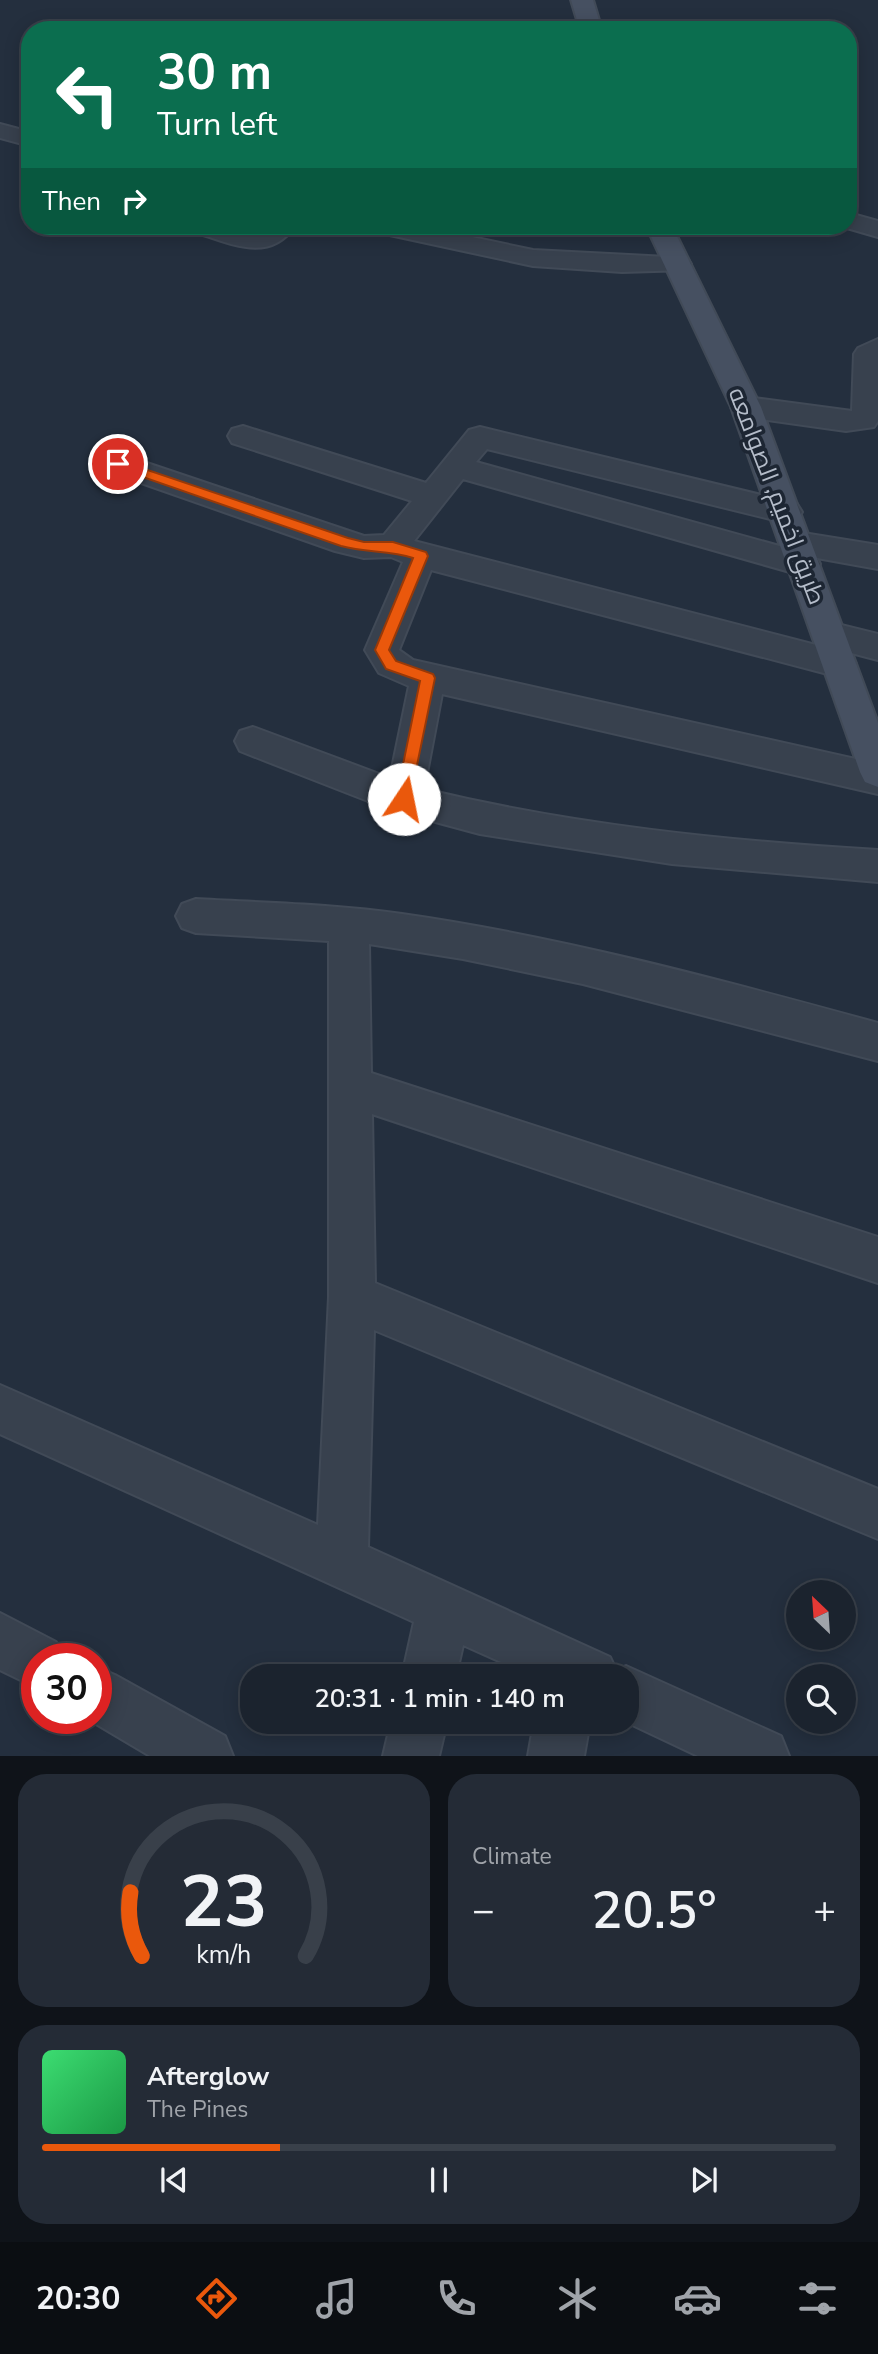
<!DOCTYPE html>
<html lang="en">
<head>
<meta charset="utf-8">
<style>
	:root { --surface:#1b232e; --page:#242b36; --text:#f1f3f6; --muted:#a0a4aa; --line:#39404a; --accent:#ea580c }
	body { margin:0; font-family:"Nunito Sans",Cairo,sans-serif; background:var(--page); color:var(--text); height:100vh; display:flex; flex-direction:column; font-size:26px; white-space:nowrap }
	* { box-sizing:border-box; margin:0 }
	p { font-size:23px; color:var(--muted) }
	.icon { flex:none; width:38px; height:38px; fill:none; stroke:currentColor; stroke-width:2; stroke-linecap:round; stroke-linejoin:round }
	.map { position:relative; height:1756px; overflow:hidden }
	.panel { display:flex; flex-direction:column; gap:18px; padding:18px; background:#0f1319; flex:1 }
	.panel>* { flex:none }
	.hud { position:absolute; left:21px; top:21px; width:836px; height:214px; border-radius:28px; box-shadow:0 4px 18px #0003,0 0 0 2px var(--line); background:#0b6e4f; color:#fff; overflow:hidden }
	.needle { width:46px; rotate:335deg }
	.tools { position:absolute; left:786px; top:1580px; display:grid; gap:14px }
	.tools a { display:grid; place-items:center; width:70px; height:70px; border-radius:50%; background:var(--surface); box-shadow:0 4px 18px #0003,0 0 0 2px var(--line); font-size:35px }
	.speed { position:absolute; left:21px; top:1643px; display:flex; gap:14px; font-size:35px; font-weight:700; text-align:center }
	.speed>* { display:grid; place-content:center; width:91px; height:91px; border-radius:50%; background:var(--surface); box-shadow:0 4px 18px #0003,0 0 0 2px var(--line); line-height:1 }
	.speed .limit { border:10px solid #d22; background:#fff; color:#111 }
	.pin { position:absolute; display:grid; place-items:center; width:60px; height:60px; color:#fff; margin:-30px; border:4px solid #fff; border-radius:50%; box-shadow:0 2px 7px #0007 }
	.me { position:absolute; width:77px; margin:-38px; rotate:11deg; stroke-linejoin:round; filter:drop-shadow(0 0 5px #0008) }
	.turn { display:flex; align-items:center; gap:24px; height:147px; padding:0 21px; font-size:32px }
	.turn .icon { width:91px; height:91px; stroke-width:2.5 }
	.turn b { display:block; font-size:49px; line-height:60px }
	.then { display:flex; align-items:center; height:66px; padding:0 21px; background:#0003; gap:14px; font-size:26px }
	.big { font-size:52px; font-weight:600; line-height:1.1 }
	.panel .widget { flex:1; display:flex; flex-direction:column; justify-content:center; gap:10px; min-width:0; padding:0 24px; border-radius:28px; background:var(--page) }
	.panel .dial { align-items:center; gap:0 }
	.dial svg { height:182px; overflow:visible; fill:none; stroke:var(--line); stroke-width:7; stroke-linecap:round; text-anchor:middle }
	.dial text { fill:var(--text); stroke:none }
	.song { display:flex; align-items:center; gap:21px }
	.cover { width:84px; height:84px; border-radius:10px; background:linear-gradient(135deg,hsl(140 70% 55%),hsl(140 70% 35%)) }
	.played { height:7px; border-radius:4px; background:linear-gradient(90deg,var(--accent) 30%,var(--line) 30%) }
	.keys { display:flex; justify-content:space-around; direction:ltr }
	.heat { display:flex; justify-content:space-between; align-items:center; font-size:38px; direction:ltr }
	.panel .tiles { flex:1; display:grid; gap:18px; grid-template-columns:1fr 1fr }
	.widget:last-child { grid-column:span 2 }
	.trip { position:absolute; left:240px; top:1664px; width:399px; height:70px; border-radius:28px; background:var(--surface); box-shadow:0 4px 18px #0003,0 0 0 2px var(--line); font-weight:600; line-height:70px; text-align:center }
	.tabs { display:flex; height:112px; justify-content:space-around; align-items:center; background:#0b0e12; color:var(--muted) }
	.tabs .icon { width:49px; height:49px }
	.tabs .current { color:var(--accent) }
	.tabs b { font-size:32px; color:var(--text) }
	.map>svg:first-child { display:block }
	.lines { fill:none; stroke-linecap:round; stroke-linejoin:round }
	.street-casing { stroke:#414a57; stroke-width:4 }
	.secondary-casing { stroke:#414a57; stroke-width:4 }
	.street { fill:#38414e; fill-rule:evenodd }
	.secondary { fill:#465061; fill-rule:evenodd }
	.route { fill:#ea580c; stroke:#983908; stroke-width:2 }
	.labels { text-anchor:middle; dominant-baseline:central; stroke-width:7; stroke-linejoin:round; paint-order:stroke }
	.street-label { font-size:24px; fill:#b4bcc9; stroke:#1d2633 }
</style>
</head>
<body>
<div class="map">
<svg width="878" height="1756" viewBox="0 0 878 1756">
	<rect width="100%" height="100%" fill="#242f3e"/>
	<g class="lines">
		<defs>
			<g id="street">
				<path d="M 0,124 L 30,132 L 30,146 L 0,138 Z"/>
				<path d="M 849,213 L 878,221 L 878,237 L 840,226 L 849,226 Z"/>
				<path d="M 187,226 L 228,226 L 257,234 L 267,226 L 295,226 C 268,265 228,242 191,231 Z"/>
				<path d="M 372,226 L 420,226 L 533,250 L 687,258 L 691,264 L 687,270 L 622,272 L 533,266 L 385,234 L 376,231 Z"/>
				<path d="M 878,339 L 878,421 L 874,427 L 846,431 L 746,417 L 736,414 L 731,407 L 736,400 L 746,397 L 852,411 L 854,354 L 858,348 Z"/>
				<path d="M 243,426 L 426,483 L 469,430 L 480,427 L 786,501 L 797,504 L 802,512 L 797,520 L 786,523 L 487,449 L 476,462 L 783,547 L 781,543 L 786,535 L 797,532 L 878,545 L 878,569 L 817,558 L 820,564 L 815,572 L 804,576 L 463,479 L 414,541 L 839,651 L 851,655 L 856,664 L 851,673 L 839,677 L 431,570 L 399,650 L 413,660 L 878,764 L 878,794 L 442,694 L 424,789 C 572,825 726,841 878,850 L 878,882 L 672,864 L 480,834 L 391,810 L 240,751 L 235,741 L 240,731 L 253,727 L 390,778 L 409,686 L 379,673 L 365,650 L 403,562 L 391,557 L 364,558 L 335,551 L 107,471 L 103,464 L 107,457 L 118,454 L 129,457 L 364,536 L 384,535 L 412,501 L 232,443 L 228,436 L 232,429 Z"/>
				<path d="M 829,622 L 878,634 L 878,660 L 817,644 L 812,635 L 817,626 Z"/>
				<path d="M 196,899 C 265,903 334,904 402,914 C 563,937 721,980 878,1023 L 878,1061 L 583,984 L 463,959 L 369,944 L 371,1073 L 878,1237 L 878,1283 L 372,1114 L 375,1283 L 878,1489 L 878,1539 L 374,1330 L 368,1547 L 610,1657 L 616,1670 L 626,1666 L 781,1736 L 789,1756 L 698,1756 L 626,1722 L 626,1676 L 532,1676 L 463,1645 L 456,1676 L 402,1676 L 414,1622 L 0,1434 L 0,1385 L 318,1525 L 329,1297 L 329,941 L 196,933 L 182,928 L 176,916 L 182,904 Z"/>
				<path d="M 0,1613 L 56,1642 L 63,1659 L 37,1659 L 37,1688 L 0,1670 Z"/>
				<path d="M 96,1667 L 115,1675 L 225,1736 L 233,1756 L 150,1756 L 86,1718 L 96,1718 Z"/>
				<path d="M 391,1722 L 447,1722 L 439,1756 L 383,1756 Z"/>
				<path d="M 534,1722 L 590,1722 L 584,1756 L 528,1756 Z"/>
			</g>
			<g id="secondary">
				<path d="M 571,0 L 593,0 L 602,30 L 580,30 Z"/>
				<path d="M 646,226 L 672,226 L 761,407 L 878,723 L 878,787 L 865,782 L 860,772 L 731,407 Z"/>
			</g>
		</defs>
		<use href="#street" class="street-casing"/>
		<use href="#secondary" class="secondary-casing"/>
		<use href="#street" class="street"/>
		<use href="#secondary" class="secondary"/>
	</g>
	<path class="route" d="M 118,460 L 348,538 L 364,542 L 393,542 L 426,552 L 428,556 L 389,650 L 396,661 L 433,674 L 435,678 L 409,804 L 398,804 L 396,799 L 420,681 L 386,669 L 375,650 L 413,558 C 389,550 366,553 341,546 L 114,467 L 114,461 Z"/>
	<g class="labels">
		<g class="street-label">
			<text transform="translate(777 496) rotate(69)">طريق اخميم, الصوامعه</text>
		</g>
	</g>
</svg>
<div class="tools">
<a><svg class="needle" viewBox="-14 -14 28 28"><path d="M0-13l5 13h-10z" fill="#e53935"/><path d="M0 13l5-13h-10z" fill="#a0a4aa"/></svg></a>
<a><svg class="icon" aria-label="search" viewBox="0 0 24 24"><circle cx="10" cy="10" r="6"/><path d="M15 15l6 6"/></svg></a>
</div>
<div class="speed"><div class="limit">30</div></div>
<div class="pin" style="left:118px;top:464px;background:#d93025"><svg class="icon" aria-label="arrive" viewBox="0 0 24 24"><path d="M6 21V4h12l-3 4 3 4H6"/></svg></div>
<svg class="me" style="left:404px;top:799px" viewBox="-20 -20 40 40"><circle r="19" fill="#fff"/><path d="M0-13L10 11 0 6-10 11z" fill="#ea580c"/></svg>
<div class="trip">20:31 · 1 min · 140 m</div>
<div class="hud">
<div class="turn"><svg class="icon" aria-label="left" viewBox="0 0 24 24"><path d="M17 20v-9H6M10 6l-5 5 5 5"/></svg><div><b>30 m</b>Turn left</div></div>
<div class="then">Then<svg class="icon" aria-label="right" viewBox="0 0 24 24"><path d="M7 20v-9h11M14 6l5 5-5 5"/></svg></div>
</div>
</div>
<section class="panel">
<div class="tiles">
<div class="widget dial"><svg viewBox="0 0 100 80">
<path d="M14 69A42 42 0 1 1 86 69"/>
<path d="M14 69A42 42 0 0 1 9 41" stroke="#ea580c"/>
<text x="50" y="56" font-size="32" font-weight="700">23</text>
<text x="50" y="72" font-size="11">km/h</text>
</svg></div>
<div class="widget"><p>Climate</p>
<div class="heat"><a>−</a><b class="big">20.5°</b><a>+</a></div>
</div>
<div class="widget">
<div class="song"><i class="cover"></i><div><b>Afterglow</b><p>The Pines</p></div></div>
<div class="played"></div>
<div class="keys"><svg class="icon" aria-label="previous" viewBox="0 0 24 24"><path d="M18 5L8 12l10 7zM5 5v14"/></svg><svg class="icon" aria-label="pause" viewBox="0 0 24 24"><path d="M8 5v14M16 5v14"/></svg><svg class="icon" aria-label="next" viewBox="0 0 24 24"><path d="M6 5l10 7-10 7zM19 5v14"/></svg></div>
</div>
</div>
</section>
<nav class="tabs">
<b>20:30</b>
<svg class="icon current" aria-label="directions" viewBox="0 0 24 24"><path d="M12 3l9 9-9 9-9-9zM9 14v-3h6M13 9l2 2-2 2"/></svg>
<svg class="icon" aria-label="music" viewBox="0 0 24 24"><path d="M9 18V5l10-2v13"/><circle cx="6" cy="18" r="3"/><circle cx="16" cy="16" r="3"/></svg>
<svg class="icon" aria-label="phone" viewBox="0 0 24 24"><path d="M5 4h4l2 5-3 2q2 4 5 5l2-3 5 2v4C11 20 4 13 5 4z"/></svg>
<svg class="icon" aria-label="climate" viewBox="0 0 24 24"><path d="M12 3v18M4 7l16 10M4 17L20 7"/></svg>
<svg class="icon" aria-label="car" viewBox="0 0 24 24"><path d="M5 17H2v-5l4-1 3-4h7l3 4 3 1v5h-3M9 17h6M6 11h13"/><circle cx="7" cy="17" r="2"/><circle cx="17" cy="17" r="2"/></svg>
<svg class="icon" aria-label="filters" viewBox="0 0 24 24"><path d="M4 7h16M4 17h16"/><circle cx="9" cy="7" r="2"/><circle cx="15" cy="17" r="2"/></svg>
</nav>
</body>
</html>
